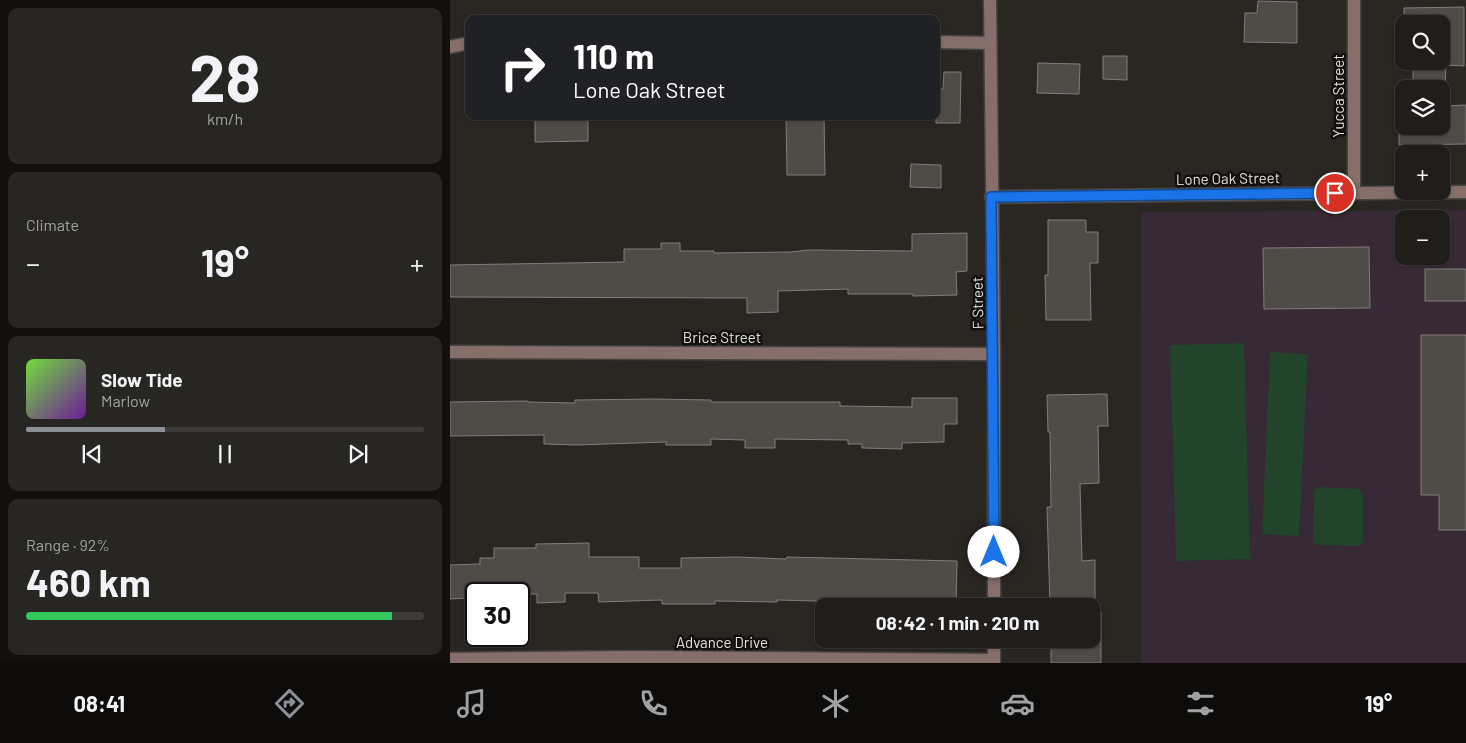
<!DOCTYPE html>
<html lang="en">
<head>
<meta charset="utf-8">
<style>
	:root { --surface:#201d1a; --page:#282623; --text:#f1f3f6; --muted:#a2a2a2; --line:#3d3b39; --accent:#8c9099 }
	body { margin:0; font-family:Barlow,sans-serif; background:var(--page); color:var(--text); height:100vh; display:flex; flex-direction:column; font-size:19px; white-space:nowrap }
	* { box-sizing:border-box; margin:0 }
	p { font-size:16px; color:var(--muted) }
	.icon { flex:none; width:28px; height:28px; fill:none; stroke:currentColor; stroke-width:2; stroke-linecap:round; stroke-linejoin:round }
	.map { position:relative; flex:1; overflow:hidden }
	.panel { display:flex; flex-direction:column; gap:8px; padding:8px; background:#12100e; width:450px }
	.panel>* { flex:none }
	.top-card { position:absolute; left:15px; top:15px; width:475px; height:105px; border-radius:10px; box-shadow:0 1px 4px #0004,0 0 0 1px var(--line); background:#202124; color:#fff; overflow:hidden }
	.controls { position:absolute; left:945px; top:15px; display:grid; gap:10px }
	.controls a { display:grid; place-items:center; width:55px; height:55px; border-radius:10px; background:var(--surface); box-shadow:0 1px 4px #0004,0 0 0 1px var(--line); font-size:25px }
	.speed { position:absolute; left:15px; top:582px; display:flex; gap:10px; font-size:25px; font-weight:700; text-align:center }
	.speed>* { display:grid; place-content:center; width:65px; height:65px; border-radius:50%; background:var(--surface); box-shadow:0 1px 4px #0004,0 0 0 1px var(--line); line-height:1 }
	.speed .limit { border:2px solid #111; border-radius:8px; background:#fff; color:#111 }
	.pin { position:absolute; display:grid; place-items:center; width:42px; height:42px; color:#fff; margin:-21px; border:2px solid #fff; border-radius:50%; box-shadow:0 1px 5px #0007 }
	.me { position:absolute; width:55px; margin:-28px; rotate:0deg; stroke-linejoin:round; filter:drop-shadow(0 0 4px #0008) }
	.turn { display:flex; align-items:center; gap:18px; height:105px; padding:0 25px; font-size:22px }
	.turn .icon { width:65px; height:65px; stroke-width:2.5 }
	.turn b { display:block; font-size:35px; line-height:42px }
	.big { font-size:38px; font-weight:700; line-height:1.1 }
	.panel .tile { flex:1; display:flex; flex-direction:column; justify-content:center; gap:8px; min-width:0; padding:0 18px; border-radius:10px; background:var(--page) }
	.panel .dial { align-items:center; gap:0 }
	.dial b { font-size:65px; line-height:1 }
	.song { display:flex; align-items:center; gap:15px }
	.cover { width:60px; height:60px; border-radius:8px; background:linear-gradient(135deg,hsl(100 70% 55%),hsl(280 70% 35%)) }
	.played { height:5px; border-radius:2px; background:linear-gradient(90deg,var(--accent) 35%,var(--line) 35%) }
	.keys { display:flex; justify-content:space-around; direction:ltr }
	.heat { display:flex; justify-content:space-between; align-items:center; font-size:28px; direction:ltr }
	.charge { height:8px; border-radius:4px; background:linear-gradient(90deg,#34c759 92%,var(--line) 0) }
	.trip { position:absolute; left:365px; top:598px; width:285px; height:50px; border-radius:10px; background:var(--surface); box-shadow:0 1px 4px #0004,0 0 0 1px var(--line); font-weight:700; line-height:50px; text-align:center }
	.tab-bar { display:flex; height:80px; justify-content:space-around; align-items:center; background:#0d0c0a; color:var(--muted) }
	.tab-bar .icon { width:35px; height:35px }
	.tab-bar .on { color:var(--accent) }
	.tab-bar b { font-size:22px; color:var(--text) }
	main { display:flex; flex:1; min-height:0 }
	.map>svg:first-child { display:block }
	.education { fill:#382936; fill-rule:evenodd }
	.green { fill:#21442b }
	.building { fill:#4f4c48; stroke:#817d79 }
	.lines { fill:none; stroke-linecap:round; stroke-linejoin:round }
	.minor-casing { stroke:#474441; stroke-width:15 }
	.minor { stroke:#866f6a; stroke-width:12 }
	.route-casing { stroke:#114b97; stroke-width:12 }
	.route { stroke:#1a73e8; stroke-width:9 }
	.labels { text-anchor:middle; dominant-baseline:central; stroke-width:5; stroke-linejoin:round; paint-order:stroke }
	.street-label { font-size:15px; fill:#e1dfdc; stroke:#11100e }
</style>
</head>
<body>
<main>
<section class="panel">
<div class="tile dial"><b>28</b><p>km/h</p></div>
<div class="tile"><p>Climate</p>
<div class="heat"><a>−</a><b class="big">19°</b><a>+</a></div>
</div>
<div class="tile">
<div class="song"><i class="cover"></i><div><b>Slow Tide</b><p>Marlow</p></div></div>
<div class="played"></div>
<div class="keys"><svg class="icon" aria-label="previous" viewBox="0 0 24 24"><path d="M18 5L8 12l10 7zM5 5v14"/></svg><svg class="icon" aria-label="pause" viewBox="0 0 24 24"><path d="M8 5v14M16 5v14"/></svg><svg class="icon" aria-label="next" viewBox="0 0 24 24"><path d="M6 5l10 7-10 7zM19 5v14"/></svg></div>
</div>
<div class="tile"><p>Range · 92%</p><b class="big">460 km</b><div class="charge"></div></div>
</section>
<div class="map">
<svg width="1016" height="663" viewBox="0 0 1016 663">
	<rect width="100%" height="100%" fill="#2a2723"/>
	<path class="education" d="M 1016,210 L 1016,663 L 692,663 L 691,212 ZM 954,219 L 991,219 L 991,256 L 954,256 Z"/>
	<g class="green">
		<path d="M 794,343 L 800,559 L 726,561 L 720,345 Z"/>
		<path d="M 820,352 L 858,354 L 849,536 L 812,534 Z"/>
		<path d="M 870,487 L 909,489 L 913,496 L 913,542 L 908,546 L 867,545 L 863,542 L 864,490 Z"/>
	</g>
	<g class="building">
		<path d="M 808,1 L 847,2 L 847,43 L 794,42 L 795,13 L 807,13 Z"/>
		<path d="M 1014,7 L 1014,66 L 996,65 L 995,89 L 963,89 L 963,61 L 991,61 L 991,24 L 954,24 L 954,8 Z"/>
		<path d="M 653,56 L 677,56 L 677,80 L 653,79 Z"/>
		<path d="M 588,63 L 630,64 L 629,94 L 587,93 Z"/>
		<path d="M 494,72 L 511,72 L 510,123 L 486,123 L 486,89 L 493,89 Z"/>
		<path d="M 1016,105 L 1016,144 L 949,145 L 949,126 L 991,126 L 991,106 Z"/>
		<path d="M 85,116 L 138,116 L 138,141 L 85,142 Z"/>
		<path d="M 336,116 L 374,116 L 375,175 L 337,175 Z"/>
		<path d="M 461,164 L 491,165 L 491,188 L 460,187 Z"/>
		<path d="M 598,220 L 636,220 L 636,232 L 648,232 L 648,263 L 640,263 L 641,320 L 596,320 L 595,275 L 598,275 Z"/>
		<path d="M 517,233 L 517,271 L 506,272 L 507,295 L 463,296 L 463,294 L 398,294 L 398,289 L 328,291 L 328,312 L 297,313 L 297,298 L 0,297 L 0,265 L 174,262 L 174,249 L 211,249 L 211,243 L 230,243 L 230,251 L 264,251 L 264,253 L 341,252 L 358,250 L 462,251 L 462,234 Z"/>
		<path d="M 919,247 L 920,308 L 814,309 L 813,248 Z"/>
		<rect x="975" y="269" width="41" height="32"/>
		<path d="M 971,335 L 1016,335 L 1016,530 L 989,530 L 989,495 L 971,495 Z"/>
		<path d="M 657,394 L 658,426 L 648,426 L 649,483 L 630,484 L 632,561 L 645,560 L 645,612 L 651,612 L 651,663 L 601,663 L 601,639 L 641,639 L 641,606 L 600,606 L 597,507 L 601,507 L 600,432 L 598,432 L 597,395 Z"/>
		<path d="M 462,398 L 507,398 L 507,424 L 494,424 L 494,442 L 452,443 L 452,449 L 412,448 L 412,444 L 398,444 L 398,440 L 325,439 L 325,448 L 295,448 L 295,440 L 261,439 L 261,445 L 216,445 L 216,442 L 127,445 L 94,444 L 94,435 L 0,436 L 0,402 L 78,401 L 78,402 L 125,403 L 125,400 L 203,399 L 261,400 L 261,402 L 390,402 L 390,406 L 462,407 Z"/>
		<path d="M 139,543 L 139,557 L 189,557 L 189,568 L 231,568 L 231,558 L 288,557 L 336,559 L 337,557 L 507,561 L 506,605 L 432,605 L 404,604 L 404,602 L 327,600 L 327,602 L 265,601 L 265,604 L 212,604 L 212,600 L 149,602 L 148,593 L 115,593 L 115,602 L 87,603 L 87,594 L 18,594 L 18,598 L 0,599 L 0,565 L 30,564 L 30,558 L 44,558 L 44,548 L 86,548 L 86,544 Z"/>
	</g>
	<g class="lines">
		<defs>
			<g id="minor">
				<path d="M 540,0 L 544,354 L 544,606"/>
				<path d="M 904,0 L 904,192"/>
				<path d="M 486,42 L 540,43"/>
				<path d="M 0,47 L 19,43"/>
				<path d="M 541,197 L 1016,192"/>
				<path d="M 0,352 L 544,354"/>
				<path d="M 544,639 L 544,663"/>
				<path d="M 0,659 L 185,657 L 544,660"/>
			</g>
		</defs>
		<use href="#minor" class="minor-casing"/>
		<use href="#minor" class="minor"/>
	</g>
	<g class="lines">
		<defs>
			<path id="route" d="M 544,552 L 541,197 L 885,193"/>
		</defs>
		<use href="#route" class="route-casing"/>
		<use href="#route" class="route"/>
	</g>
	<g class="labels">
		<g class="street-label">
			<text transform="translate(888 96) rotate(-90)">Yucca Street</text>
			<text transform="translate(778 178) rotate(-1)">Lone Oak Street</text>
			<text transform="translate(527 303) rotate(-91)">F Street</text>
			<text x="272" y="337">Brice Street</text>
			<text x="272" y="642">Advance Drive</text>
		</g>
	</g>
</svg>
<div class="controls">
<a><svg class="icon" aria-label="search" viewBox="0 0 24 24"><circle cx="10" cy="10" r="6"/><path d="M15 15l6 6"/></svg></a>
<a><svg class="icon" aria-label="layers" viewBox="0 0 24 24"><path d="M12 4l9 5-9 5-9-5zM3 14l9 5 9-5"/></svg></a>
<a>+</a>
<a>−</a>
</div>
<div class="speed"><div class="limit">30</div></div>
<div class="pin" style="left:885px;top:193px;background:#d93025"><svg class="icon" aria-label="arrive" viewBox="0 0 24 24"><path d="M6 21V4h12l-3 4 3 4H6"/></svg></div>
<svg class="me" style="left:544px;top:552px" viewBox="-20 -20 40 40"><circle r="19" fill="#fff"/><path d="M0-13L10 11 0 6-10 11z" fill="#1a73e8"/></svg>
<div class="trip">08:42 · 1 min · 210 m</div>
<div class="top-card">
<div class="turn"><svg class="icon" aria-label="right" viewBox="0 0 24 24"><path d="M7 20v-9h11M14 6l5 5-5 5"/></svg><div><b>110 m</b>Lone Oak Street</div></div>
</div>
</div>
</main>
<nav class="tab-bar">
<b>08:41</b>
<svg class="icon on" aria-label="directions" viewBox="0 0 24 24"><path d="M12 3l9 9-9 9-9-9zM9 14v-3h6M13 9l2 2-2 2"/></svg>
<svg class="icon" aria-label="music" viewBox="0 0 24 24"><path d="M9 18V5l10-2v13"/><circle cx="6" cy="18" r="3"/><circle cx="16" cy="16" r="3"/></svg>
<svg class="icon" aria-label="phone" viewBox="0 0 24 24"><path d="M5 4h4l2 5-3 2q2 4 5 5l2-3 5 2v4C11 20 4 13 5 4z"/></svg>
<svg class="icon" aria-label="climate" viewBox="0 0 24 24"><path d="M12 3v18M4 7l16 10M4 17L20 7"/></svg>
<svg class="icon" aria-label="car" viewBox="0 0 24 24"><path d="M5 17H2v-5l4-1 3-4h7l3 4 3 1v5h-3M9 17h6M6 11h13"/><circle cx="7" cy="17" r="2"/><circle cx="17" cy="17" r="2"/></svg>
<svg class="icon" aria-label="filters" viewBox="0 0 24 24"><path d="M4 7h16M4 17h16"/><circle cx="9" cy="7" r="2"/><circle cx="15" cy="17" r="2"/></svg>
<b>19°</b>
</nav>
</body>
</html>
